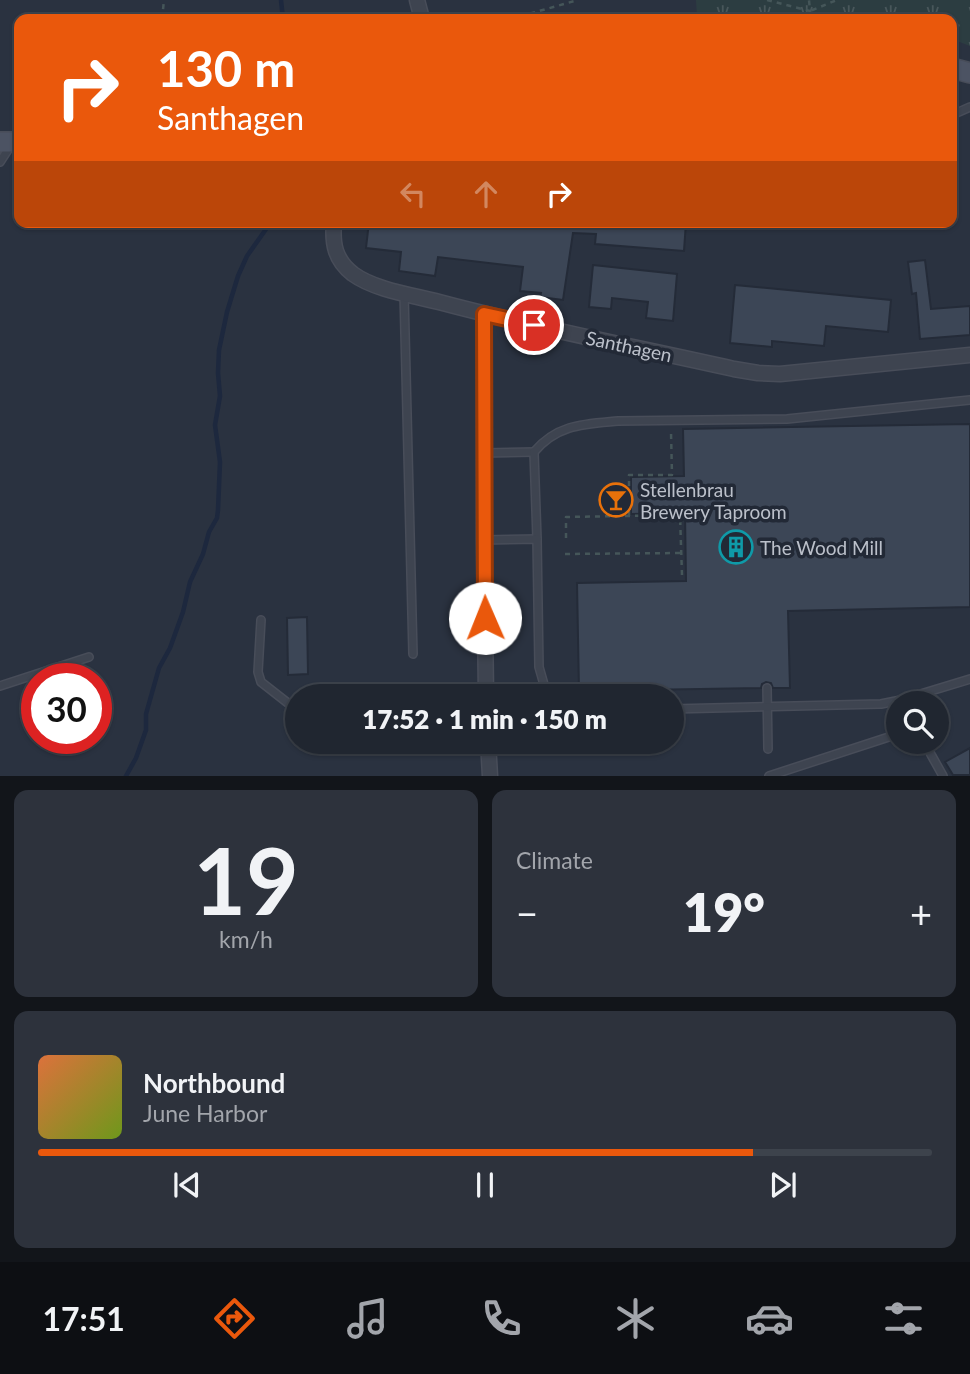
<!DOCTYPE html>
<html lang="en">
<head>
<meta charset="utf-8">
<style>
	:root { --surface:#202630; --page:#2d323c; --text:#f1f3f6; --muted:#a2a5ab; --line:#3d434c; --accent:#ea580c }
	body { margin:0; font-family:Lato,sans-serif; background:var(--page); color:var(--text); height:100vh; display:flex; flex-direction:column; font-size:26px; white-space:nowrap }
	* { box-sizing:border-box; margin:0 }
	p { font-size:23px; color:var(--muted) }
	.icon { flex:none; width:38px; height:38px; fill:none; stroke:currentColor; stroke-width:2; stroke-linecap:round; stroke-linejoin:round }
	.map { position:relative; height:776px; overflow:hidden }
	.details { display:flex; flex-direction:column; gap:14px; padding:14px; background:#12151a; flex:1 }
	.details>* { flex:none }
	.top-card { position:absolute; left:14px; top:14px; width:943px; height:214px; border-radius:14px; box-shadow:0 2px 5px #0004,0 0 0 2px var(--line); background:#ea580c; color:#fff; overflow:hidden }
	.buttons { position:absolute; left:886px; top:691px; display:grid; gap:14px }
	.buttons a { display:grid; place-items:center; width:63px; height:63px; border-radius:50%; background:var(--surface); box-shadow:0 2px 5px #0004,0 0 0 2px var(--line); font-size:35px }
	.speed { position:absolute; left:21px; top:663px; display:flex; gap:14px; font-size:35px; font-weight:700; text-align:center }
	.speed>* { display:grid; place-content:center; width:91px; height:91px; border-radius:50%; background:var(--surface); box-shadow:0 2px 5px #0004,0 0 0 2px var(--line); line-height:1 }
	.speed .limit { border:10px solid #d22; background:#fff; color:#111 }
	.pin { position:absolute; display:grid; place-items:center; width:60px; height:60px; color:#fff; margin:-30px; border:4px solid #fff; border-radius:50%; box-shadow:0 2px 7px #0007 }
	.me { position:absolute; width:77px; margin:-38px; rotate:359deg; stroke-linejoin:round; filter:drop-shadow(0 0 5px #0008) }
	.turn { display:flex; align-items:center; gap:24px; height:147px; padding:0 28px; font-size:32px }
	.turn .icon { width:91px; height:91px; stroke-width:2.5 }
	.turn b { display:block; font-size:49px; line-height:60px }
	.lanes { display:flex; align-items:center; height:66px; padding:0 28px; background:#0003; justify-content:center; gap:35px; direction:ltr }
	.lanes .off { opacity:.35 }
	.big { font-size:52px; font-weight:800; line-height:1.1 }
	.details .widget { flex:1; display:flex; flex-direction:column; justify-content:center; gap:10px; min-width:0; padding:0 24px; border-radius:14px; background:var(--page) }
	.details .dial { align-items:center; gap:0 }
	.dial b { font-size:91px; line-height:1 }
	.song { display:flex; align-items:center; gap:21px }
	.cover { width:84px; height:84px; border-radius:10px; background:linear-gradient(135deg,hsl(20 70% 55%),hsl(80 70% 35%)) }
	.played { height:7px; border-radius:4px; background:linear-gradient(90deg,var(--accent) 80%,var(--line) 80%) }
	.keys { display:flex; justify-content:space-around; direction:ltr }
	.heat { display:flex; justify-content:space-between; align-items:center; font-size:38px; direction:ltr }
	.details .tiles { flex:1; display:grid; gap:14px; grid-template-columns:1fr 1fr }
	.widget:last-child { grid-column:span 2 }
	.trip { position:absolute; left:285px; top:684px; width:399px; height:70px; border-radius:35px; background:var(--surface); box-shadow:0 2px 5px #0004,0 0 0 2px var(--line); font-weight:800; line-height:70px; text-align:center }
	.tabs { display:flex; height:112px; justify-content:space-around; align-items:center; background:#0d0f13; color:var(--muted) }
	.tabs .icon { width:49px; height:49px }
	.tabs .on { color:var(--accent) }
	.tabs b { font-size:32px; color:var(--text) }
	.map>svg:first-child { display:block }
	.grass { fill:url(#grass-tufts) }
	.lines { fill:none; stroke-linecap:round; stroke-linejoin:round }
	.stream { stroke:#1d283e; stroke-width:4.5 }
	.building { fill:#3c4656; stroke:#242b38; stroke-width:2 }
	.lane-casing { stroke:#484d59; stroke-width:10 }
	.street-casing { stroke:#484d59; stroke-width:17 }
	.secondary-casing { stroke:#484d59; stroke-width:22 }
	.path { stroke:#455659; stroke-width:2.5; stroke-dasharray:5 5; stroke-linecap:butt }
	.lane { stroke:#3e4450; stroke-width:7 }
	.street { stroke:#3e4450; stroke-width:14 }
	.secondary { stroke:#4c5363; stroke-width:19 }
	.route-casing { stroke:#983908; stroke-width:18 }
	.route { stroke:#ea580c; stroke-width:12 }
	.labels { text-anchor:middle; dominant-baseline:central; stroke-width:7; stroke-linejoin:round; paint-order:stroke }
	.street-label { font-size:19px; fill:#bbc0ca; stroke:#222936 }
	.poi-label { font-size:19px; fill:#bbc0ca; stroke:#222936; text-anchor:start }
</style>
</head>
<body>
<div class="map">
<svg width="970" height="776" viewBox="0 0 970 776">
	<defs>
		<pattern id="grass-tufts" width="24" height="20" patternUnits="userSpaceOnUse" patternTransform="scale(1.75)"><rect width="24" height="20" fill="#2c3d41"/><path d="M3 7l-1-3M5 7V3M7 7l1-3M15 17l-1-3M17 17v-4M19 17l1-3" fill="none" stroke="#49575b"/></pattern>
	</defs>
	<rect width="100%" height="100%" fill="#2a3240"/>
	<path class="grass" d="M 696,0 L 970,0 L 970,46 L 952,39 L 952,19 L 851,19 L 697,15 Z"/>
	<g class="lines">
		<g class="stream">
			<path d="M 281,0 L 283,19"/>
			<path d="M 126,776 L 136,758 L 146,730 L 146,714 L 159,668 L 170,648 L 183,612 L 190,582 L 203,554 L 209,532 L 217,518 L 218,510 L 220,462 L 215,425 L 220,396 L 218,373 L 219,350 L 227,312 L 238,276 L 247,256 L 271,222"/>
		</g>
	</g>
	<g class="building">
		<path d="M 369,222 L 686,222 L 684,251 L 595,244 L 596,234 L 573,233 L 563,300 L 540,297 L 541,293 L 520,291 L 523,267 L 438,257 L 435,276 L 399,271 L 401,252 L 366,248 Z"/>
		<path d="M 925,260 L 931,309 L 970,306 L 970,335 L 920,339 L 916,293 L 912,294 L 908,262 Z"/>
		<path d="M 593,265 L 677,274 L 673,321 L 646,318 L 648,302 L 612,298 L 611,309 L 589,307 Z"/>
		<path d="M 735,285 L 891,300 L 888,332 L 826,326 L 824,346 L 772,341 L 772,347 L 730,343 Z"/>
		<path d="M 970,424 L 970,607 L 788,611 L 790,688 L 773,688 L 771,683 L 766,682 L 762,684 L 761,688 L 579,691 L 577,583 L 686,581 L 685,513 L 631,514 L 631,477 L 684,476 L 683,429 Z"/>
		<path d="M 307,617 L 308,674 L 288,675 L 287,618 Z"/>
		<path d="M 970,748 L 970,775 L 953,775 L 945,762 Z"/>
	</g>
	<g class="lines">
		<defs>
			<g id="lane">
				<path d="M 952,115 L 970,107"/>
				<path d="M 0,162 L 11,145"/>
				<path d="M 404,293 L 413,654"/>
				<path d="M 484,453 L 534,452"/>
				<path d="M 537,539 L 534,452 C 557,424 585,424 618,421 L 787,419 L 970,400"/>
				<path d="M 484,540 L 537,539 L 539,667 L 545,688 L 554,696"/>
				<path d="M 261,620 L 258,672 L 261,682 L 298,711"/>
				<path d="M 0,686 L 89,657"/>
				<path d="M 767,688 L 768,749"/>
				<path d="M 672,709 L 881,704 L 901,700 L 970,679"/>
				<path d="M 924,742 L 943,776"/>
				<path d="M 769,776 L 898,734"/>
			</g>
			<g id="street">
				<path d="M 417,0 L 422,19"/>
				<path d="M 334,222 C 332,244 335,260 353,274 C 375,290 412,295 439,302 C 536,328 636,347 734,369 L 758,373 L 780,374 L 970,355"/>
				<path d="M 484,314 L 484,540 L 486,696"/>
				<path d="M 488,742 L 490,776"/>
			</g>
			<g id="secondary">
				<path d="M 952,68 L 970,73"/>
				<path d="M 0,142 L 19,142"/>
			</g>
		</defs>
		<use href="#lane" class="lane-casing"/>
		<use href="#street" class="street-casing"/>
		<use href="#secondary" class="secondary-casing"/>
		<g class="path">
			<path d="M 767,0 L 810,11 L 809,0"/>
			<path d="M 162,19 L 164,0"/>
			<path d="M 511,19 L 578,0"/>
			<path d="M 810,19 L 810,11 L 837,0"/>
			<path d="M 629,516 L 629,475 L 672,475 L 671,432"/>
			<path d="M 566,538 L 566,517 L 680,515 L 682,575"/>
			<path d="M 565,554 L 681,553"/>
		</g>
		<use href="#lane" class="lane"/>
		<use href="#street" class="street"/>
		<use href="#secondary" class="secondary"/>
	</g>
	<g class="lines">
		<defs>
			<path id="route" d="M 485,618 L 484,314 L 534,325"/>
		</defs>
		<use href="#route" class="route-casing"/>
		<use href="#route" class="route"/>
	</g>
	<defs>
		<symbol id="bar-ring" viewBox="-11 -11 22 22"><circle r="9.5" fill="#222936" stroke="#e8710a" stroke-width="1.5"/><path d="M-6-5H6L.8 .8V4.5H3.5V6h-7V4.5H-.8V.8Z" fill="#e8710a"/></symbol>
		<symbol id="building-ring" viewBox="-11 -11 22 22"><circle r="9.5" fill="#222936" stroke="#0f9aa8" stroke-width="1.5"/><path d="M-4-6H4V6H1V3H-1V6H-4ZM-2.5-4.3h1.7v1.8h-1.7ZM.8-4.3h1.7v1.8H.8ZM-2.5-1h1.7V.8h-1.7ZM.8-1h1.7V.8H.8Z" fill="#0f9aa8"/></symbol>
	</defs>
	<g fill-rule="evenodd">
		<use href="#bar-ring" x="597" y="481" width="38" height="38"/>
		<use href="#building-ring" x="717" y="528" width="38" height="38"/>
	</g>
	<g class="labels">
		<g class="street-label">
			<text transform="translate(629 346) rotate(12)">Santhagen</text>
		</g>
		<g class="poi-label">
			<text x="640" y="489">Stellenbrau<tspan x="640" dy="22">Brewery Taproom</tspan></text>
			<text x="760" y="547">The Wood Mill</text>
		</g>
	</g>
</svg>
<div class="buttons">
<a><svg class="icon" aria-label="search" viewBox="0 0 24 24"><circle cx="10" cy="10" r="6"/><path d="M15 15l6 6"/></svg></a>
</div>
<div class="speed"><div class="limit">30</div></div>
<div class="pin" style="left:534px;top:325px;background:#d93025"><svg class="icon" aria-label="arrive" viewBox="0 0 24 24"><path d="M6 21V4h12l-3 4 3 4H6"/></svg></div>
<svg class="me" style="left:485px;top:618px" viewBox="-20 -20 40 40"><circle r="19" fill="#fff"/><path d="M0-13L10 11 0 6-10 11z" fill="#ea580c"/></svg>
<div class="trip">17:52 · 1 min · 150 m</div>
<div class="top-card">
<div class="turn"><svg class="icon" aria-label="right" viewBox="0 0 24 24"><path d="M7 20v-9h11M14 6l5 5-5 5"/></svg><div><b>130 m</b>Santhagen</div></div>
<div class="lanes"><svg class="icon off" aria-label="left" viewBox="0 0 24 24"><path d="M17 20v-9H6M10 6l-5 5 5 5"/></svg><svg class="icon off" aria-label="ahead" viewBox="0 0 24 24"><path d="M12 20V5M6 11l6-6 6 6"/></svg><svg class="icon" aria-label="right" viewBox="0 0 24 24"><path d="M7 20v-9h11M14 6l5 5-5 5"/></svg></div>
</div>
</div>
<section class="details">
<div class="tiles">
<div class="widget dial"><b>19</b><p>km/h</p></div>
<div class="widget"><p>Climate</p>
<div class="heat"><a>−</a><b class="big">19°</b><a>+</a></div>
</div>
<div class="widget">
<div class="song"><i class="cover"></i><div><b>Northbound</b><p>June Harbor</p></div></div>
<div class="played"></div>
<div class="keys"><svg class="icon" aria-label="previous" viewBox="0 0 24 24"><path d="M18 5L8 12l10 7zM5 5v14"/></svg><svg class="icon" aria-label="pause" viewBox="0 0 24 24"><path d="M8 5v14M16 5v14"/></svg><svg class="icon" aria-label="next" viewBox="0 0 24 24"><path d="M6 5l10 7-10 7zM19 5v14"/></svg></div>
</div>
</div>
</section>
<nav class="tabs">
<b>17:51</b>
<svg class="icon on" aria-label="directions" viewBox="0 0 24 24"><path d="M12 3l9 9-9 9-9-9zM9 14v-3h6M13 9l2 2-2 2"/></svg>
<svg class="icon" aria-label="music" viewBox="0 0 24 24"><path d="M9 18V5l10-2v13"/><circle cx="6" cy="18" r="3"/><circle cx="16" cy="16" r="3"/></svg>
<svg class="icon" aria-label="phone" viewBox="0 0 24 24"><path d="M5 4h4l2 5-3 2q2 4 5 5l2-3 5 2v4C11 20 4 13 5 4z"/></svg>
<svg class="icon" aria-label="climate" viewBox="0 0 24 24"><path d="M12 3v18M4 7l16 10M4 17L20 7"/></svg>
<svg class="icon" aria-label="car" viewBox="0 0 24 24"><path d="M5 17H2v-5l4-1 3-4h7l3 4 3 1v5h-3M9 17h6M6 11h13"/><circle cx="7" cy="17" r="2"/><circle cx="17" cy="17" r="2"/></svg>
<svg class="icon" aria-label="filters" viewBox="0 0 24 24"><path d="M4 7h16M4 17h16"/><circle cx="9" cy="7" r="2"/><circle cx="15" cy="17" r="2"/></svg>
</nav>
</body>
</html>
